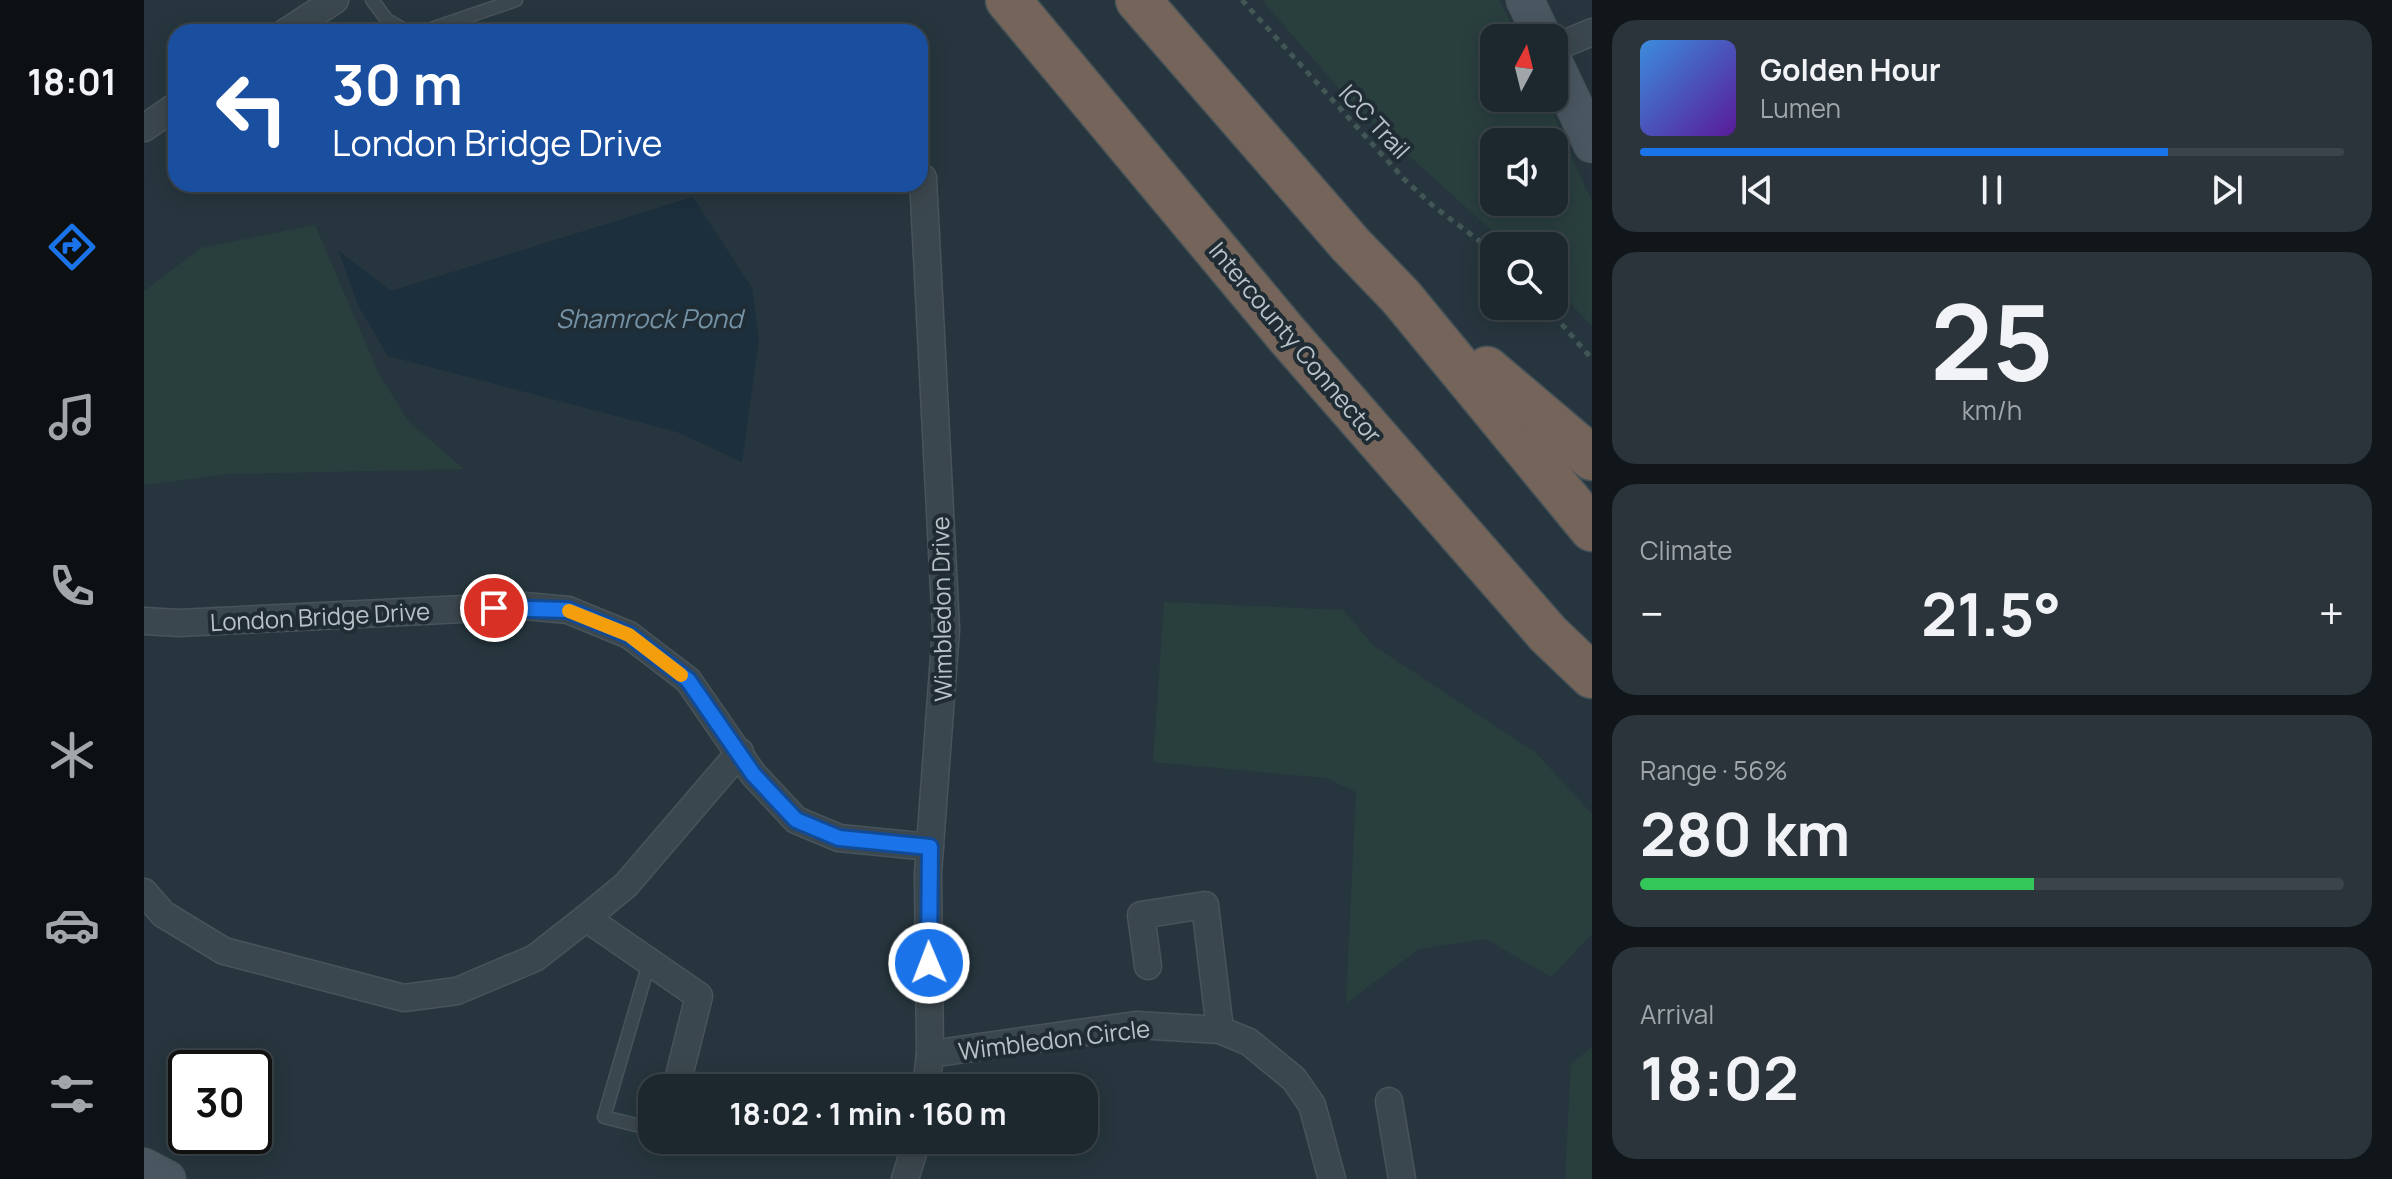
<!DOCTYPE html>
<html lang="en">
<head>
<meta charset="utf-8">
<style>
	:root { --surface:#1d282e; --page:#2a343a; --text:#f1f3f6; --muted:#a0a6aa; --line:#3b444a; --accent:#1a73e8 }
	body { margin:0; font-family:Manrope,sans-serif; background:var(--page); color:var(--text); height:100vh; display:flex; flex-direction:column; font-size:30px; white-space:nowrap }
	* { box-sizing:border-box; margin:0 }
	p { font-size:26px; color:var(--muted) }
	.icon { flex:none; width:44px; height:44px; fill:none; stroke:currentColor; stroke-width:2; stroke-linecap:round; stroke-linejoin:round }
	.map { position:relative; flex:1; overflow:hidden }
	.sheet { display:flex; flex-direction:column; gap:20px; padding:20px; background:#101619; width:800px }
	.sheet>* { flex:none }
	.top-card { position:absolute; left:24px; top:24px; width:760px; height:168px; border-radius:24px; box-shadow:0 4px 20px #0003,0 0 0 2px var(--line); background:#1a4fa0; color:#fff; overflow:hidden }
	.needle { width:52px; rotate:7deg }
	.tools { position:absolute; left:1336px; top:24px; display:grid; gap:16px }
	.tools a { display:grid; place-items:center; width:88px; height:88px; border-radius:16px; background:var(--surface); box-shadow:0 4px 20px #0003,0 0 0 2px var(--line); font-size:40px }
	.speed { position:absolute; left:24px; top:1050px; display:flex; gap:16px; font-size:40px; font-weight:700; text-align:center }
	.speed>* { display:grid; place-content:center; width:104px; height:104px; border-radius:50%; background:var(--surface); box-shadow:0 4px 20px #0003,0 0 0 2px var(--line); line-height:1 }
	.speed .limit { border:4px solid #111; border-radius:12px; background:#fff; color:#111 }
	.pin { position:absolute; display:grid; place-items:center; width:68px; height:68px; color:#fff; margin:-34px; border:4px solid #fff; border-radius:50%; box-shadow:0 2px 8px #0007 }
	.me { position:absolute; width:88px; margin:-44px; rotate:359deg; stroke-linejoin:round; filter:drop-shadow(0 0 6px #0008) }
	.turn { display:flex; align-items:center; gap:28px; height:168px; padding:0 32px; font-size:36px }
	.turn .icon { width:104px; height:104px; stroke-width:2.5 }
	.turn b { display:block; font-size:56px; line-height:68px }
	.big { font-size:60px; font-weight:700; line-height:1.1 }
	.sheet .tile { flex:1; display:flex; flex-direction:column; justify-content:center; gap:12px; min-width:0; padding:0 28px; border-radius:24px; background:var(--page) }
	.sheet .dial { align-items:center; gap:0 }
	.dial b { font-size:104px; line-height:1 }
	.song { display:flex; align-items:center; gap:24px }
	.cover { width:96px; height:96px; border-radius:12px; background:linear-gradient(135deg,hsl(210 70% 55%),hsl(270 70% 35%)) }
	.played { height:8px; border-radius:4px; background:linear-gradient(90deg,var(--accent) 75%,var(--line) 75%) }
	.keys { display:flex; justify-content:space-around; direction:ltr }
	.heat { display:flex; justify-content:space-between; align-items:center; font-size:44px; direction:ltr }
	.charge { height:12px; border-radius:6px; background:linear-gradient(90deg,#34c759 56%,var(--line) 0) }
	.trip { position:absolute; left:494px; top:1074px; width:460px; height:80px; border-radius:24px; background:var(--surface); box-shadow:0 4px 20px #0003,0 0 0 2px var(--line); font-weight:700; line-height:80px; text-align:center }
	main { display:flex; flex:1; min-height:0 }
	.tabs { display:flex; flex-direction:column; width:144px; justify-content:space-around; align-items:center; background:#0c1012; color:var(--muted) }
	.tabs .icon { width:56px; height:56px }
	.tabs .selected { color:var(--accent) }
	.tabs b { font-size:36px; color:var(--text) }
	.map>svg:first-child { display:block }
	.green { fill:#293f3e; fill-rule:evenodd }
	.water { fill:#1b2f3c }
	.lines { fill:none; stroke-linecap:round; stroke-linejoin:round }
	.lane-casing { stroke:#48535b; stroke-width:15 }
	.street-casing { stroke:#48535b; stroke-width:29 }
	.secondary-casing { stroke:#48535b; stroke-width:39 }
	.highway-casing { stroke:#465259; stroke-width:47 }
	.path { stroke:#425755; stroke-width:5; stroke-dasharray:6 6; stroke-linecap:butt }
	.lane { stroke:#3b474e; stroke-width:12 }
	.street { stroke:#3b474e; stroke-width:26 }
	.secondary { stroke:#4a5761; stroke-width:36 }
	.highway { stroke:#746459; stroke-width:44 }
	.route-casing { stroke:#114b97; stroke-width:20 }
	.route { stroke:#1a73e8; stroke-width:14 }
	.slow { stroke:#f59e0b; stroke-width:14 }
	.labels { text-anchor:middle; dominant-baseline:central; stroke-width:8; stroke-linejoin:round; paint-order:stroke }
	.street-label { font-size:24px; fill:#b8c2c9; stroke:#202c34 }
	.water-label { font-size:26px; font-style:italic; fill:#7492a5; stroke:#202c34 }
</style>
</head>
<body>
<main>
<nav class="tabs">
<b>18:01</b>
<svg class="icon selected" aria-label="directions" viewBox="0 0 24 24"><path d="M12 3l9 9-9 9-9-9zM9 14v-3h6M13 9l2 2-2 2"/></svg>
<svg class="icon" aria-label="music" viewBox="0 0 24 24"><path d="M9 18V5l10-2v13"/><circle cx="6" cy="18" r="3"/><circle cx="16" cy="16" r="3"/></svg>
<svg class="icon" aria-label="phone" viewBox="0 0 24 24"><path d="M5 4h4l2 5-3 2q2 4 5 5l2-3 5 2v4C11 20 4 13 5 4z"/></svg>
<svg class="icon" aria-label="climate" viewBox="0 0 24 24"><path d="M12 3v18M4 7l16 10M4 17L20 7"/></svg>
<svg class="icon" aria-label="car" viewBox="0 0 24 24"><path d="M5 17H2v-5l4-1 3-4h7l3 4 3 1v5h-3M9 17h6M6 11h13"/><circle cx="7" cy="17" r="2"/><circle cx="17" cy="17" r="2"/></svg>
<svg class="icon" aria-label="filters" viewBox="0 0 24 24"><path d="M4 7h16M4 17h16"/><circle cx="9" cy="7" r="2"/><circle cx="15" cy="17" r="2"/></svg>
</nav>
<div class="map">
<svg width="1448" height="1179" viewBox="0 0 1448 1179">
	<rect width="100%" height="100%" fill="#27363e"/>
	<g class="green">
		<path d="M 1118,0 L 1355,0 L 1375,38 L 1350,38 L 1350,98 L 1402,98 L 1448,202 L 1448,326 L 1410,287 L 1410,246 L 1365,246 L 1212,108 ZM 1350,142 L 1410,142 L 1410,202 L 1350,202 Z"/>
		<path d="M 171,225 L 235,374 L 265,422 L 320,469 L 85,474 L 0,485 L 0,291 L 57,248 Z"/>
		<path d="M 1020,602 L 1199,610 L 1230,646 L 1392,753 L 1448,814 L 1448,934 L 1407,977 L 1342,939 L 1275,949 L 1202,1003 L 1212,792 L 1182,778 L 1009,762 Z"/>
		<path d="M 1448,1047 L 1448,1179 L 1421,1179 L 1427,1064 Z"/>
	</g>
	<path class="water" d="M 549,197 L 608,288 L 615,339 L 598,462 L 533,432 L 244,356 L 215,307 L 194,250 L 247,291 Z"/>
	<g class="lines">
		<defs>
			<g id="lane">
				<path d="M 228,0 L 243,20 L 264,32"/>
				<path d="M 278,32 L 372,0"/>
				<path d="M 505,963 L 460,1117 L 508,1129"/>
			</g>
			<g id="street">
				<path d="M 142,32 L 191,0"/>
				<path d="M 1410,48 L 1448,32"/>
				<path d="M 0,128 L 32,106"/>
				<path d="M 779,178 L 802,629 L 784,873 L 786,1054 L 782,1088"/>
				<path d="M 0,621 L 35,623 L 381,606 L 424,610 L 485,635 L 544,680 L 609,774 L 652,820 L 695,838 L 786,847"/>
				<path d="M 0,892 L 19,914 L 80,951 L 260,998 L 313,991 L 391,958 L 442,918 L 482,885 L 596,752"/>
				<path d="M 442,918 L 555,996 L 532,1088"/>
				<path d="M 1004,966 L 997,915 L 1061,905 L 1076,1030"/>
				<path d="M 786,1054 L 992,1025 L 1076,1030 L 1105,1042 L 1150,1079 L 1168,1105 L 1188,1179"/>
				<path d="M 1245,1101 L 1258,1179"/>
				<path d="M 761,1179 L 773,1140"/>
			</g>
			<g id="secondary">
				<path d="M 1381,0 L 1399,38"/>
				<path d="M 1410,63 L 1448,144"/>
				<path d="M 0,1167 L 23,1179"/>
			</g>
			<g id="highway">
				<path d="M 864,0 L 1144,336 L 1404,634 L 1448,676"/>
				<path d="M 994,0 L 1206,244 L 1257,297 L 1448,529"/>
				<path d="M 1343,369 L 1448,458"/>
			</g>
		</defs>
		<use href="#lane" class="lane-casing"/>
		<use href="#street" class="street-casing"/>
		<use href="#secondary" class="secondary-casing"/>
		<use href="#highway" class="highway-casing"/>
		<g class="path">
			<path d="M 1098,0 L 1260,179 L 1288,205 L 1350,252"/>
			<path d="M 1402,306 L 1448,359"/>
		</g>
		<use href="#lane" class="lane"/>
		<use href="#street" class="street"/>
		<use href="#secondary" class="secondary"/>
		<use href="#highway" class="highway"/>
	</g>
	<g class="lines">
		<defs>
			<path id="route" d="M 350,608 L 424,610 L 485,635 L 544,680 L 609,774 L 652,820 L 695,838 L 786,847 L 785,963"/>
		</defs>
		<use href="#route" class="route-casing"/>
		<use href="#route" class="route"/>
		<path class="slow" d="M 425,611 L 485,635 L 537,675"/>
	</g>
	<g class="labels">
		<g class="street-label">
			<text transform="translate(1231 121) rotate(47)">ICC Trail</text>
			<text transform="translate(1152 342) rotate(50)">Intercounty Connector</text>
			<text transform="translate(797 609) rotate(-91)">Wimbledon Drive</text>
			<text transform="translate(176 616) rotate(-3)">London Bridge Drive</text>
			<text transform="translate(910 1039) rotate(-7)">Wimbledon Circle</text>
		</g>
		<g class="water-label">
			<text x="505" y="318">Shamrock Pond</text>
		</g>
	</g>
</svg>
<div class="tools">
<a><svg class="needle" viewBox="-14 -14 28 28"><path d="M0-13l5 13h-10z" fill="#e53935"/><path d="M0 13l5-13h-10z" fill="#a0a6aa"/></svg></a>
<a><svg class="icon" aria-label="sound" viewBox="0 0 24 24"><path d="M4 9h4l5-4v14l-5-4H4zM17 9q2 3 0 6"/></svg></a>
<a><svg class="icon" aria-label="search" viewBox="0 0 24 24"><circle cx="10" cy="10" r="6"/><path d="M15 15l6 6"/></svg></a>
</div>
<div class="speed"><div class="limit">30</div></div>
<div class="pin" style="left:350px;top:608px;background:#d93025"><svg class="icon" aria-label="arrive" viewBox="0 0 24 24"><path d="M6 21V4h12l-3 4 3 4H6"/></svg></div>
<svg class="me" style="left:785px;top:963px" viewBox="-20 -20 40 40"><circle r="17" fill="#1a73e8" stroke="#fff" stroke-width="3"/><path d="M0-11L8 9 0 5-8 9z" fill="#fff"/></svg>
<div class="trip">18:02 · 1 min · 160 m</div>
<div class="top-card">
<div class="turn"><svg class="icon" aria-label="left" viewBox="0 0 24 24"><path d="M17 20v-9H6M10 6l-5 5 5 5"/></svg><div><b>30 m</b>London Bridge Drive</div></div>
</div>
</div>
<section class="sheet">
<div class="tile">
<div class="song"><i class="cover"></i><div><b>Golden Hour</b><p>Lumen</p></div></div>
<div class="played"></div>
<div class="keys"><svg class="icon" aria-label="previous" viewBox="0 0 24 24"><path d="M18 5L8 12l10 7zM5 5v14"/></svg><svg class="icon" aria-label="pause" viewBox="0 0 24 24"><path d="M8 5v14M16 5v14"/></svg><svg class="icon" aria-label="next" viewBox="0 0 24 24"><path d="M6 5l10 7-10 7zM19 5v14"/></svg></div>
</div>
<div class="tile dial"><b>25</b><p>km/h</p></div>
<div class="tile"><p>Climate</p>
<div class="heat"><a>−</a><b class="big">21.5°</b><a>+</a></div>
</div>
<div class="tile"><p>Range · 56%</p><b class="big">280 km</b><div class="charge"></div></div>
<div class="tile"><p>Arrival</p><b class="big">18:02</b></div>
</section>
</main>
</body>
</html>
